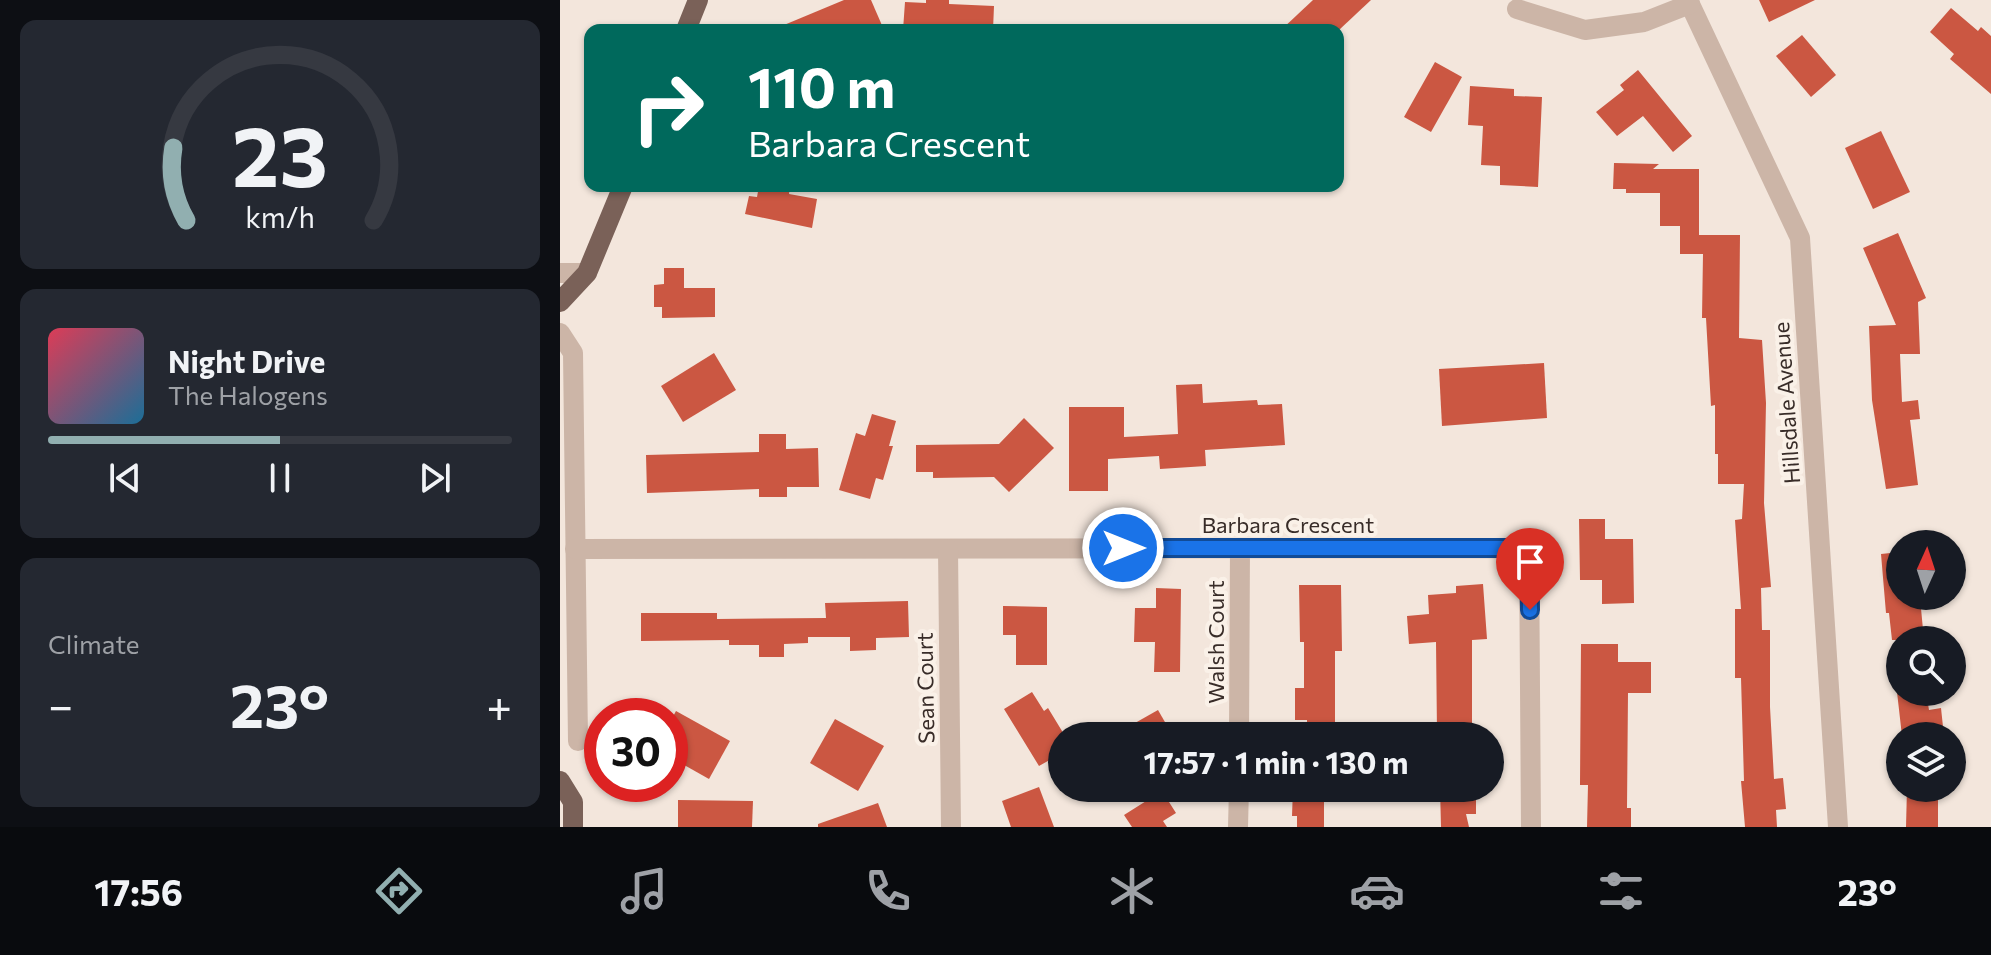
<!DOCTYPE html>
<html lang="en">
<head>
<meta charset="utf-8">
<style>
	:root { --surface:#171b24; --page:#242831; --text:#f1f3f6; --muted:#9ea1a6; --line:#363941; --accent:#91afb0 }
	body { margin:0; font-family:Commissioner,sans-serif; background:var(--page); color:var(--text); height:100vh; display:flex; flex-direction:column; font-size:30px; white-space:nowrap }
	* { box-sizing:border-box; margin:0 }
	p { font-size:26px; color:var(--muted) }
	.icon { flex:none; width:44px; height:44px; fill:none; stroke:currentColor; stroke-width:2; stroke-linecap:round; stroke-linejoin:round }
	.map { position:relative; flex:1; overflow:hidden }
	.drawer { display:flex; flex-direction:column; gap:20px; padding:20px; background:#0d0f14; width:560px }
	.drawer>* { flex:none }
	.guide { position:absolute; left:24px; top:24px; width:760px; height:168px; border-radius:16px; box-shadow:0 2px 6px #0004; background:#00695c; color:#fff; overflow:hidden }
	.needle { width:52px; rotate:3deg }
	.tools { position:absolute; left:1326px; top:530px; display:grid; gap:16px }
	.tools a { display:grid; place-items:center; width:80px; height:80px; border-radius:50%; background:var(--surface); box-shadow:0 2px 6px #0004; font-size:40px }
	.speed { position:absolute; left:24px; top:698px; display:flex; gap:16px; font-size:40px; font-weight:700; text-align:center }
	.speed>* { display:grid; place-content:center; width:104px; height:104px; border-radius:50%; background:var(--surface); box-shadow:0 2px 6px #0004; line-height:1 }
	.speed .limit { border:12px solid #d22; background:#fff; color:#111 }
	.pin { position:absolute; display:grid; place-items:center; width:68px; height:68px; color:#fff; margin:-82px -34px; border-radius:50% 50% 50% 0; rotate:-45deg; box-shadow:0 0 8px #0007 }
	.pin .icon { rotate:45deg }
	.me { position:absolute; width:88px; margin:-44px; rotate:90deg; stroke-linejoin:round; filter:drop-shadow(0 0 6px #0008) }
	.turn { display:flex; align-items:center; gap:28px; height:168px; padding:0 32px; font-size:36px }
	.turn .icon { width:104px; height:104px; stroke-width:2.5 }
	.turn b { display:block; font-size:56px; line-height:68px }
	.big { font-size:60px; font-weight:700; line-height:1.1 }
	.drawer .widget { flex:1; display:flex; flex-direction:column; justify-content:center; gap:12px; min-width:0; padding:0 28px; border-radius:16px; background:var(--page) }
	.drawer .dial { align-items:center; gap:0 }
	.dial svg { height:208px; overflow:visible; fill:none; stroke:var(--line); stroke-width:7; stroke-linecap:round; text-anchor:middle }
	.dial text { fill:var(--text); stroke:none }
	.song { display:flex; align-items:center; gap:24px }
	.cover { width:96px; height:96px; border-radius:12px; background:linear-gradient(135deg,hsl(350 70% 55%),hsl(200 70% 35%)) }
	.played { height:8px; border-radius:4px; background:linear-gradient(90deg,var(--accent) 50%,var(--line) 50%) }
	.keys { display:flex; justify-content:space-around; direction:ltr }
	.heat { display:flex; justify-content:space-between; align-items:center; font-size:44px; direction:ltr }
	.trip { position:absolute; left:488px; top:722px; width:456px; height:80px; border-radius:40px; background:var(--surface); box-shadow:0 2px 6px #0004; font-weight:700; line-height:80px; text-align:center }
	.menu { display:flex; height:128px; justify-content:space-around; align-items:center; background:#090b0e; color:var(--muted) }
	.menu .icon { width:56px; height:56px }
	.menu .selected { color:var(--accent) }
	.menu b { font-size:36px; color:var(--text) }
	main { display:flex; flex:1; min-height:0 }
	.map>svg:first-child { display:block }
	.building { fill:#cb5742 }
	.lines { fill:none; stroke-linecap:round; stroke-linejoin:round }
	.minor { stroke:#ccb5a7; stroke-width:20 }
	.major { stroke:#7a6158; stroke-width:20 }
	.route-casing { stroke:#114b97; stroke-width:20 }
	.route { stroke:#1a73e8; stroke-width:14 }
	.labels { text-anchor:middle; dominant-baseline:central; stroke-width:8; stroke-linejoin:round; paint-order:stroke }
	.street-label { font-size:22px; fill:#382c28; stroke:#faf1e8 }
</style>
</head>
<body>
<main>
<section class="drawer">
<div class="widget dial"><svg viewBox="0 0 100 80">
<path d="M14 69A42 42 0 1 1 86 69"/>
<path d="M14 69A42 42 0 0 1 9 41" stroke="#91afb0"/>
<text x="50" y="56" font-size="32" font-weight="700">23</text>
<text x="50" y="72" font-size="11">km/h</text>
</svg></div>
<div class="widget">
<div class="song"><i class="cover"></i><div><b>Night Drive</b><p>The Halogens</p></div></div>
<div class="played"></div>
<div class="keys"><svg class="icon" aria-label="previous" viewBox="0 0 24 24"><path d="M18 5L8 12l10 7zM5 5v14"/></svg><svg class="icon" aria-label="pause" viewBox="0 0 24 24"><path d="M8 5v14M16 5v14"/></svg><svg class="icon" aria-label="next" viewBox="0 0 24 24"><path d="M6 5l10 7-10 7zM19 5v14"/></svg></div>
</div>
<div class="widget"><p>Climate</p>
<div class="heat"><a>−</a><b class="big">23°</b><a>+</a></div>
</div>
</section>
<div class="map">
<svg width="1431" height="827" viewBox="0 0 1431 827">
	<rect width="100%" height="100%" fill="#f3e6dc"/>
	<g class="building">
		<path d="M 284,0 L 311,0 L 324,30 L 212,30 Z"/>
		<path d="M 366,0 L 389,0 L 389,4 L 434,6 L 433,30 L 343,30 L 345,2 L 366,3 Z"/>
		<path d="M 753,0 L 811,0 L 779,30 L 721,30 Z"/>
		<path d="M 1199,0 L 1255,0 L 1209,22 Z"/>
		<path d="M 1391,8 L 1418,31 L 1421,27 L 1431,36 L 1431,94 L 1390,59 L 1394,54 L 1370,32 Z"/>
		<path d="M 1242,35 L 1276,75 L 1251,97 L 1216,56 Z"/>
		<path d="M 875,62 L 902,77 L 871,132 L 844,117 Z"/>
		<path d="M 1078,70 L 1132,136 L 1113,152 L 1083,116 L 1057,136 L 1036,112 L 1064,90 L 1060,85 Z"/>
		<path d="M 910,86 L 954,89 L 954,96 L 982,97 L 978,187 L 940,185 L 940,166 L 921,165 L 923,126 L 908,125 Z"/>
		<path d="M 1321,131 L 1350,192 L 1313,209 L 1285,148 Z"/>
		<path d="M 1054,163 L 1099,164 L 1093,169 L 1139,169 L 1139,235 L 1180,235 L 1179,338 L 1202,340 L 1206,403 L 1204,503 L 1211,587 L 1201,588 L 1202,630 L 1210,630 L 1210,707 L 1214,779 L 1223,778 L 1226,809 L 1216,810 L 1217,827 L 1185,827 L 1181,781 L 1184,781 L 1181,678 L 1175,678 L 1175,609 L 1181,609 L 1175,520 L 1182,519 L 1184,484 L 1158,484 L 1158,454 L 1155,454 L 1155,405 L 1151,406 L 1146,318 L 1142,318 L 1143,254 L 1120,254 L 1120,226 L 1100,226 L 1100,193 L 1066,193 L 1066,189 L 1053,189 Z"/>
		<path d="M 199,186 L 230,186 L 229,194 L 257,199 L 252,228 L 185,214 L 189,196 L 197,197 Z"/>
		<path d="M 1338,233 L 1366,298 L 1358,302 L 1360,354 L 1340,354 L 1342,402 L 1358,400 L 1360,419 L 1350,420 L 1358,485 L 1326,489 L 1312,400 L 1309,326 L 1336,325 L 1303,248 Z"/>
		<path d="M 104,268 L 124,268 L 124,288 L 155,288 L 155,317 L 102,318 L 102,307 L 94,307 L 94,285 L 104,284 Z"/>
		<path d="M 154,353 L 176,390 L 123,422 L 101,386 Z"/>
		<path d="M 984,363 L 987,418 L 882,426 L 879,369 Z"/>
		<path d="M 642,384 L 643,403 L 697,400 L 698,405 L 722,404 L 725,445 L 645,450 L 646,466 L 600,469 L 599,456 L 548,459 L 548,491 L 509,491 L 509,407 L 564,407 L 564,437 L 618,434 L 616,385 Z"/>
		<path d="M 312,414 L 336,421 L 329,446 L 333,446 L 323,480 L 316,478 L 310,499 L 279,490 L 296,433 L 305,436 Z"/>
		<path d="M 464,418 L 494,448 L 449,492 L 434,477 L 373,478 L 373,472 L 356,472 L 356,445 L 439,444 Z"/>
		<path d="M 199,434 L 226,434 L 226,449 L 258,448 L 259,487 L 227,487 L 227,497 L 199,497 L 199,489 L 87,493 L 86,455 L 199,452 Z"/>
		<path d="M 1019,519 L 1045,519 L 1045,539 L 1073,539 L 1074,603 L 1042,604 L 1042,580 L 1020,580 Z"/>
		<path d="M 1340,552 L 1340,600 L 1360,598 L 1364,640 L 1332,640 L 1329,613 L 1326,613 L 1321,554 Z"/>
		<path d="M 923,584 L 927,639 L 912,640 L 912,733 L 877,733 L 876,642 L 849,644 L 847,616 L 869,614 L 868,595 L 896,593 L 896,586 Z"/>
		<path d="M 739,585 L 781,585 L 782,651 L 775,651 L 775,725 L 747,725 L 747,720 L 735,720 L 735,688 L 744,688 L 744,642 L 740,642 Z"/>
		<path d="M 596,588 L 621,589 L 620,672 L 594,672 L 595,642 L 574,642 L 575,608 L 596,608 Z"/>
		<path d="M 348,601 L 349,637 L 316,638 L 316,650 L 290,651 L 290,637 L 248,637 L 248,643 L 224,644 L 224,657 L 199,657 L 199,645 L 169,645 L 169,640 L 81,641 L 81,613 L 157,613 L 157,619 L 266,618 L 265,603 Z"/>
		<path d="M 443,606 L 487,607 L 487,665 L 456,665 L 456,635 L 443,635 Z"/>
		<path d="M 1021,644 L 1058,644 L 1058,662 L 1091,662 L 1091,693 L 1068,693 L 1067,808 L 1071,808 L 1071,827 L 1027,827 L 1028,785 L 1020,785 Z"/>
		<path d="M 472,692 L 484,711 L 488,708 L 502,731 L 502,753 L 479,766 L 444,709 Z"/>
		<path d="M 1337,692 L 1366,692 L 1369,710 L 1381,708 L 1384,736 L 1342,736 Z"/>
		<path d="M 598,710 L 613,736 L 552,736 Z"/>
		<path d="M 116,711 L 170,741 L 149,779 L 110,757 L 110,722 Z"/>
		<path d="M 275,719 L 324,746 L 298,791 L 250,763 Z"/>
		<path d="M 479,787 L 494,827 L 451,827 L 442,801 Z"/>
		<path d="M 733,788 L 764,788 L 764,827 L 737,827 L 737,816 L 732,816 Z"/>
		<path d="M 880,788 L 916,788 L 916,814 L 906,814 L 909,827 L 881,827 Z"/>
		<path d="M 1347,788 L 1378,788 L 1378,827 L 1346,827 Z"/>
		<path d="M 602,791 L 616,813 L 603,821 L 607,827 L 572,827 L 564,815 Z"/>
		<path d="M 118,800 L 193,801 L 192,827 L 118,827 Z"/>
		<path d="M 318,803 L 327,827 L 258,827 L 258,824 Z"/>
	</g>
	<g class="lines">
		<g class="minor">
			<path d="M 1128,0 L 1240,238 L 1278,827"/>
			<path d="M 957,9 L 1025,30 L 1084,22 L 1130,4"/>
			<path d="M 0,273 L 27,273"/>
			<path d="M 0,333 L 13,353 L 18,741"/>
			<path d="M 15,549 L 969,548 L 971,827"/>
			<path d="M 388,549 L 391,827"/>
			<path d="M 679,736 L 680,548"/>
			<path d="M 678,827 L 679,788"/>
		</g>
		<g class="major">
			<path d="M 126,30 L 138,0"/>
			<path d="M 0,302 L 27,273 L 63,186"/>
			<path d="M 0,781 L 13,802 L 13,827"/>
		</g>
	</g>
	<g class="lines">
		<defs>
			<path id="route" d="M 563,548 L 969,548 L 970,610"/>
		</defs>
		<use href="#route" class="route-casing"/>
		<use href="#route" class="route"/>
	</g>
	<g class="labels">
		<g class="street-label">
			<text transform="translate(1226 403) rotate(-94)">Hillsdale Avenue</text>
			<text x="728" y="524">Barbara Crescent</text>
			<text transform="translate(655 642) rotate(-90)">Walsh Court</text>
			<text transform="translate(365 688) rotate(-91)">Sean Court</text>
		</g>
	</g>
</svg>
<div class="tools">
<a><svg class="needle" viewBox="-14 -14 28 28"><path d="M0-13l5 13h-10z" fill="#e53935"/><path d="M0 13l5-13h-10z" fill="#9ea1a6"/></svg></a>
<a><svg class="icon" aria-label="search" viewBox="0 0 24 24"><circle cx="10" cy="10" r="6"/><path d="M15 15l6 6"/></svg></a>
<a><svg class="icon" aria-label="layers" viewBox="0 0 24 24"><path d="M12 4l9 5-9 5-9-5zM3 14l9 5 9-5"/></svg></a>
</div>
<div class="speed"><div class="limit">30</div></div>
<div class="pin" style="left:970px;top:610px;background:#d93025"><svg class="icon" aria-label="arrive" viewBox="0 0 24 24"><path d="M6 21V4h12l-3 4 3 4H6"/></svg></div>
<svg class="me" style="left:563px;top:548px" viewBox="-20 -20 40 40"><circle r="17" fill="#1a73e8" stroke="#fff" stroke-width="3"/><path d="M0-11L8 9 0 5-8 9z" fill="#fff"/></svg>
<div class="trip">17:57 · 1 min · 130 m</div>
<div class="guide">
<div class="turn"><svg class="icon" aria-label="right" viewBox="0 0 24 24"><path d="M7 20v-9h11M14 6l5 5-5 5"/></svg><div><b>110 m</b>Barbara Crescent</div></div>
</div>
</div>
</main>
<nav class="menu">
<b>17:56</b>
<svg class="icon selected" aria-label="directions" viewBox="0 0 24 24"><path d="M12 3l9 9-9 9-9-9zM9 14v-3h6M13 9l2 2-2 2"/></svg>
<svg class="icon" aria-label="music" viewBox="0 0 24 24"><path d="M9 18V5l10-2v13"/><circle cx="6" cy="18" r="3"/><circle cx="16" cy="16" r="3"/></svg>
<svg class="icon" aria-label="phone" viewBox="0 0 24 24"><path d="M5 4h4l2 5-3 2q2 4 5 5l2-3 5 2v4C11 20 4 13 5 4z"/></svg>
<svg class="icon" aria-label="climate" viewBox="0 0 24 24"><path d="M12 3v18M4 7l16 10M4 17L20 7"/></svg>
<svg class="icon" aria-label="car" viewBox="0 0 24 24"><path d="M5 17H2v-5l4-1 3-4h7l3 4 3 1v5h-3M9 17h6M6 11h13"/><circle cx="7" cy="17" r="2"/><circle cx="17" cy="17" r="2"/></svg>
<svg class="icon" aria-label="filters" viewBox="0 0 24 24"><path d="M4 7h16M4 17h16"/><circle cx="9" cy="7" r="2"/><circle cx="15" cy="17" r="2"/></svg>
<b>23°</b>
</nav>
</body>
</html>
